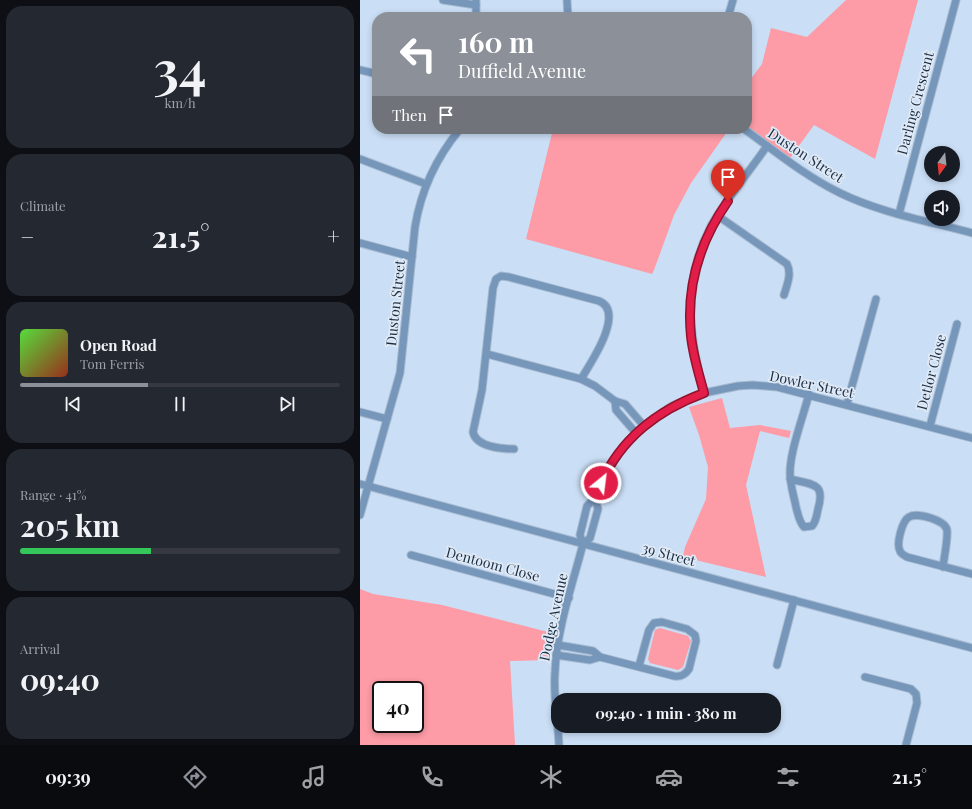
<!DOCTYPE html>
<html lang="en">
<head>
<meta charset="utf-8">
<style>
	:root { --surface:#171b24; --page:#242831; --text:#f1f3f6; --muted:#9ea1a6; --line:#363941; --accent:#8c9099 }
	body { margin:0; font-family:"Playfair Display",serif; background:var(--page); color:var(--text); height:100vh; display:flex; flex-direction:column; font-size:15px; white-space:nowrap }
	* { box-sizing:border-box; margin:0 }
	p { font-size:13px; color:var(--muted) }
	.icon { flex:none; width:22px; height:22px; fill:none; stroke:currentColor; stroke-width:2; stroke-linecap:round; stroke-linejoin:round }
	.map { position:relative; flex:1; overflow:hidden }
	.sheet { display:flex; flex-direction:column; gap:6px; padding:6px; background:#0d0f14; width:360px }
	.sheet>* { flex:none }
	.top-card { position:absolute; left:12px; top:12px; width:380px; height:122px; border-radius:16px; box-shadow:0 2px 6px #0003; background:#8c9099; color:#fff; overflow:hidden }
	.needle { width:26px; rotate:195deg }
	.controls { position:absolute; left:564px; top:146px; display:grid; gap:8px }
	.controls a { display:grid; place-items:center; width:36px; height:36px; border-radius:50%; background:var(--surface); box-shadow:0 2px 6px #0003; font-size:20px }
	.speed { position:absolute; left:12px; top:681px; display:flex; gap:8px; font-size:20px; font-weight:700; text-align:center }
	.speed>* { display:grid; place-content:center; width:52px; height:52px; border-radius:50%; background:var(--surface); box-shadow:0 2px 6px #0003; line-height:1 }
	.speed .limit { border:2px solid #111; border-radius:6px; background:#fff; color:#111 }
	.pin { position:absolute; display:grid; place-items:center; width:34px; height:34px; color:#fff; margin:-41px -17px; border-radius:50% 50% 50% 0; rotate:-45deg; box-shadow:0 0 4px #0007 }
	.pin .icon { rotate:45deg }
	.me { position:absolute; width:44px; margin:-22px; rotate:29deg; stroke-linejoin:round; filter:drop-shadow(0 0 3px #0008) }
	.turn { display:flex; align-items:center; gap:14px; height:84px; padding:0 20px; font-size:18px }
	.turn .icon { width:52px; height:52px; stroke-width:2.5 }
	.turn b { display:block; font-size:28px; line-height:34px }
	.then { display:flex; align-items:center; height:38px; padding:0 20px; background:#0003; gap:8px; font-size:15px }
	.big { font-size:30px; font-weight:700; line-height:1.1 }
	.sheet .tile { flex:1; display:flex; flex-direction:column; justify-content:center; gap:6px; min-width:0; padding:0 14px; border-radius:16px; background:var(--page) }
	.sheet .dial { align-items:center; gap:0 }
	.dial b { font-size:52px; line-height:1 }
	.song { display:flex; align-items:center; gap:12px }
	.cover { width:48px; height:48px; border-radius:6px; background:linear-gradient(135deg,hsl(110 70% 55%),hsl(10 70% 35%)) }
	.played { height:4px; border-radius:2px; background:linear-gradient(90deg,var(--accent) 40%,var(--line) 40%) }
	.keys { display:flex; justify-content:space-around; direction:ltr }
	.heat { display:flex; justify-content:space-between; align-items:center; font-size:22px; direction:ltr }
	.charge { height:6px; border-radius:3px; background:linear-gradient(90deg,#34c759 41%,var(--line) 0) }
	.trip { position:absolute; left:191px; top:693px; width:230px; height:40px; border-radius:16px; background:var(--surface); box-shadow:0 2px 6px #0003; font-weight:700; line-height:40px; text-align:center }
	.menu { display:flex; height:64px; justify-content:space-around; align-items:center; background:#090b0e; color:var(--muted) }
	.menu .icon { width:28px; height:28px }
	.menu .selected { color:var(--accent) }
	.menu b { font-size:18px; color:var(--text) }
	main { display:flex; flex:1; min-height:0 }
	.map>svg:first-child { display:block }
	.green { fill:#fd9ba6; fill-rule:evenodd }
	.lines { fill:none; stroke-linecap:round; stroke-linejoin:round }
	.minor-casing { stroke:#a7bbd1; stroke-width:9 }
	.minor { stroke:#7696ba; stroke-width:7 }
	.route-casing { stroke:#92132f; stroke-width:10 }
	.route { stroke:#e11d48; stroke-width:7 }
	.labels { text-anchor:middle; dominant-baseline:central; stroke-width:3.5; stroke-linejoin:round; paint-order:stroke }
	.street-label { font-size:14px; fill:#1a2d43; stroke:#e0eaf6 }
</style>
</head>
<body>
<main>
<section class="sheet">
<div class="tile dial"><b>34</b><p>km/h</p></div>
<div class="tile"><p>Climate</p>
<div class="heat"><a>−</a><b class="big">21.5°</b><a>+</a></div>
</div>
<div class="tile">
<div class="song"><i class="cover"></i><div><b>Open Road</b><p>Tom Ferris</p></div></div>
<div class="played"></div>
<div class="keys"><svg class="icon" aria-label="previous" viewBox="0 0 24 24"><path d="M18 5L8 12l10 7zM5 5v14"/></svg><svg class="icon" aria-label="pause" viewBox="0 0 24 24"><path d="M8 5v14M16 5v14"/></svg><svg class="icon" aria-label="next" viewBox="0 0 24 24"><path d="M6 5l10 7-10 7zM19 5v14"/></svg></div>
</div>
<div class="tile"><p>Range · 41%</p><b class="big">205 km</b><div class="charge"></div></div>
<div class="tile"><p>Arrival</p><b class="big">09:40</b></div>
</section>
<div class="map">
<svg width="612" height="745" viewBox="0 0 612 745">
	<rect width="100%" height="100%" fill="#cadef5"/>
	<g class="green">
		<path d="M 486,0 L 558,0 L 515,159 L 454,125 L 428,161 L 387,129 L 387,84 L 402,64 L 411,28 L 447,37 Z"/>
		<path d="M 193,129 L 369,129 L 331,183 L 314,215 L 294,270 L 292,274 L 166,239 Z"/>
		<path d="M 362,398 L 370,428 L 400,425 L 431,431 L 429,438 L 400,431 L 386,485 L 406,577 L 323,557 L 325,547 L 346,499 L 348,467 L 339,435 L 329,407 Z"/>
		<path d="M 0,589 L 13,594 L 82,605 L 192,633 L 188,660 L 150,661 L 155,745 L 0,745 ZM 21,690 L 55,690 L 55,724 L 21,724 Z"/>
		<path d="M 300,628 L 328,636 L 331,641 L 323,667 L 318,670 L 290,663 L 288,659 L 295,630 Z"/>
	</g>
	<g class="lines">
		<defs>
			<g id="minor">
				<path d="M 83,0 L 116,5"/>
				<path d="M 116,0 L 116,17"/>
				<path d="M 207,0 L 208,17"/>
				<path d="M 368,17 L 373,0"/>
				<path d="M 0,70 L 17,74"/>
				<path d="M 384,129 C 415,151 445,176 480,193 C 521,213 568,221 612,233"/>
				<path d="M 0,159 L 66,184"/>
				<path d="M 539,214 L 596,0"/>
				<path d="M 358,216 L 427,264 C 432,274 427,285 424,295"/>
				<path d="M 0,243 L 52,257"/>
				<path d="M 127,354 L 221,379 L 235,386 L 255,401 L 265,404 L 284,426"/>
				<path d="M 344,393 C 328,335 322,282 351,226 C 367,198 389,172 407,146"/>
				<path d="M 255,401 L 256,410 L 276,433"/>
				<path d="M 487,404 L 516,299"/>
				<path d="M 0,412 L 27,419"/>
				<path d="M 570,426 L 597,324"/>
				<path d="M 154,449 C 142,449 116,447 113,432 L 122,390 L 133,288 L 136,279 L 141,276 L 149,277 L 239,301 C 266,312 230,364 221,379"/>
				<path d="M 430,479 C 452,485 466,482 458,509 C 457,515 456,522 452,526 L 444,527 C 439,522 438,514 436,507 C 434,496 430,485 430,473 C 430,451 443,417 449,394"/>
				<path d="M 0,484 L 612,648"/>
				<path d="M 0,515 L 40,373 L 55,227 C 61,190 76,158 100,129"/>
				<path d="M 223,544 L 220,535 L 227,506 L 235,498 L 243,478 L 263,447 L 284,426 L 312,406 L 344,393 L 378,386 L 393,385 L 417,387 L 612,438"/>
				<path d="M 223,544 L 230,538 L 238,509 L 235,498"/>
				<path d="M 51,555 L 209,598"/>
				<path d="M 583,567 C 584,557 588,540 587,530 C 585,520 557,512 549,517 C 542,521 536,544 540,551 C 541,554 544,555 547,557 L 612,574"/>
				<path d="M 198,645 L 233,651 L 240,657"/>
				<path d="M 196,655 L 230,660 L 240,657 L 314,676 C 321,677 325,675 329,669 L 336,641 L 335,635 L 327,629 L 302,622 L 294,623 L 289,630 L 279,666"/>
				<path d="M 417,665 L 434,600"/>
				<path d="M 505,677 L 551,689 L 556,694 L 557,703 L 546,745"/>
				<path d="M 199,745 C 198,720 193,697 195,672 C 197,628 212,586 223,544"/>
			</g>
		</defs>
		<use href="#minor" class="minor-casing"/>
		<use href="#minor" class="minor"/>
	</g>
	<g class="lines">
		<defs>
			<path id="route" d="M 241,483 C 262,437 298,410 344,393 C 339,374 333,356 331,336 C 326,287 340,241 368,201"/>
		</defs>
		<use href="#route" class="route-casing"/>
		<use href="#route" class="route"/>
	</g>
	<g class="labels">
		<g class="street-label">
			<text transform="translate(555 103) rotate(-75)">Darling Crescent</text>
			<text transform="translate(446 155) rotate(33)">Duston Street</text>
			<text transform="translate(35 303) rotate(-84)">Duston Street</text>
			<text transform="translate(571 372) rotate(-75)">Detlor Close</text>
			<text transform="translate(452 384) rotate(12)">Dowler Street</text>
			<text transform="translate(309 554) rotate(15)">39 Street</text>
			<text transform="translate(133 564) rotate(15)">Dentoom Close</text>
			<text transform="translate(193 617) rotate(-78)">Dodge Avenue</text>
		</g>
	</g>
</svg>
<div class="controls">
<a><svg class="needle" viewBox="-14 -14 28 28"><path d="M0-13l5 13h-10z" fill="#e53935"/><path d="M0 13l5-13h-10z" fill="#9ea1a6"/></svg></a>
<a><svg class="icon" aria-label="sound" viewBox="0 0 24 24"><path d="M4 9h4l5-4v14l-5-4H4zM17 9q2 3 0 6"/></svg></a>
</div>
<div class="speed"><div class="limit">40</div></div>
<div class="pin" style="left:368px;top:201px;background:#d93025"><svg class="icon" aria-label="arrive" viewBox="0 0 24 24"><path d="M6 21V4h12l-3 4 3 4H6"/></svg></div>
<svg class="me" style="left:241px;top:483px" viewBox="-20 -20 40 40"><circle r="17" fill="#e11d48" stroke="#fff" stroke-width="3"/><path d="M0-11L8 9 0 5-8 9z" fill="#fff"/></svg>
<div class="trip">09:40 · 1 min · 380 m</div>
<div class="top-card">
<div class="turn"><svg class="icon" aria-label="left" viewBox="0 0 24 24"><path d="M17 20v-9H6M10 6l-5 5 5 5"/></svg><div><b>160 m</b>Duffield Avenue</div></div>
<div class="then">Then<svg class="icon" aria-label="arrive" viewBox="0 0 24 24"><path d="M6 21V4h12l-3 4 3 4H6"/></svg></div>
</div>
</div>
</main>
<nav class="menu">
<b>09:39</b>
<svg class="icon selected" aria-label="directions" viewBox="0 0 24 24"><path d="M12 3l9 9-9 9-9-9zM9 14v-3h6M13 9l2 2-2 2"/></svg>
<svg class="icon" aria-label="music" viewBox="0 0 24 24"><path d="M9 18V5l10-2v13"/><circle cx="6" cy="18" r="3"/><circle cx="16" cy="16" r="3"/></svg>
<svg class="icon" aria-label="phone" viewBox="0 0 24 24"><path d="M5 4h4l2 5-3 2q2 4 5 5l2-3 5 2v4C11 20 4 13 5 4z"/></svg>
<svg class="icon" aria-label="climate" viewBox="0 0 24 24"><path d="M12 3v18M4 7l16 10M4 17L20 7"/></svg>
<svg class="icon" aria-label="car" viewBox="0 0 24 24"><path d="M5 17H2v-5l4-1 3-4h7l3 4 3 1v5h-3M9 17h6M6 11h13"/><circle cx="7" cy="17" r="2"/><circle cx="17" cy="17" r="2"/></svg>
<svg class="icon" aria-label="filters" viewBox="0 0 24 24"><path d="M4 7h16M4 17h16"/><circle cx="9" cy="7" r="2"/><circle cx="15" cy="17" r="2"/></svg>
<b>21.5°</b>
</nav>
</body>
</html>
